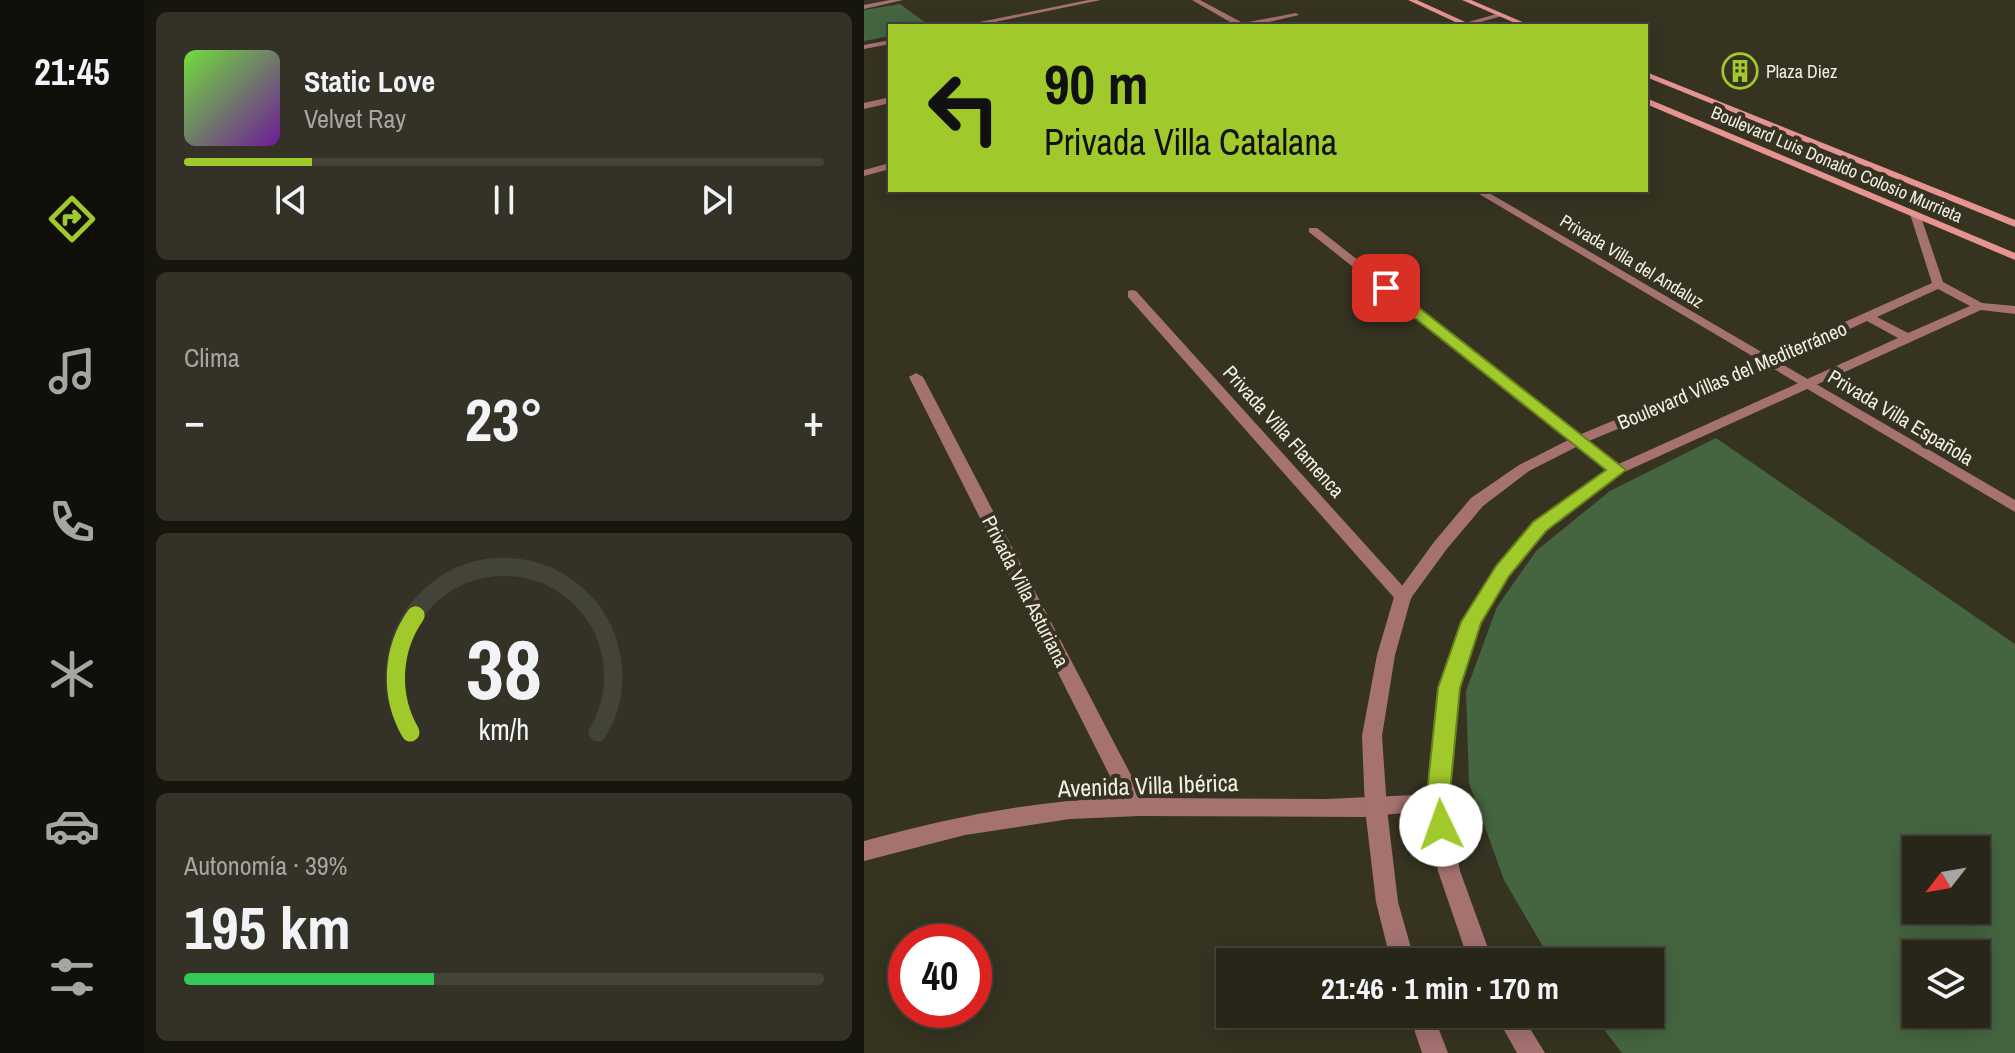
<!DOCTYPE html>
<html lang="es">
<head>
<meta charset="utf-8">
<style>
	:root { --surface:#282619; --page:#343226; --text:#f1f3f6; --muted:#a5a5a2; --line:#444338; --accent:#a0c92b }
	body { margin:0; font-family:"Archivo Narrow",sans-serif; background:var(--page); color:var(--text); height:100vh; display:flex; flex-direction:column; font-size:30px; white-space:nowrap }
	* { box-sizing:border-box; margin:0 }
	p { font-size:26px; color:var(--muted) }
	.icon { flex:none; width:44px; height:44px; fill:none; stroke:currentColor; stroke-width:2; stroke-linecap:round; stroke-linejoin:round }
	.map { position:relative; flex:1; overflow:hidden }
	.drawer { display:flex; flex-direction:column; gap:12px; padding:12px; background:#16150e; width:720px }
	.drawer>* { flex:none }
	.hud { position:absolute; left:24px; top:24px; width:760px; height:168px; border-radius:0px; box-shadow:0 4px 20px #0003,0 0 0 2px var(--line); background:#a0c92b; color:#111; overflow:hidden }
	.needle { width:52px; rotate:239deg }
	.buttons { position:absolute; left:1038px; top:836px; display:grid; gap:16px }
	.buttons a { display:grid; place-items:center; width:88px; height:88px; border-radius:0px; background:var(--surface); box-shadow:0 4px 20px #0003,0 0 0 2px var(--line); font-size:40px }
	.speed { position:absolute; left:24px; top:924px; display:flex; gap:16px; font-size:40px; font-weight:700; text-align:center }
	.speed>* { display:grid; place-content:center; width:104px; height:104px; border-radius:50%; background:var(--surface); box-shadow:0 4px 20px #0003,0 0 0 2px var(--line); line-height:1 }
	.speed .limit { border:12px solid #d22; background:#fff; color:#111 }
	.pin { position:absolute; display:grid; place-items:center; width:68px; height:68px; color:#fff; margin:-34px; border-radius:16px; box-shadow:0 4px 12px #0006 }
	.me { position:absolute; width:88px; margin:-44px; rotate:357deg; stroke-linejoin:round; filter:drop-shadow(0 0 6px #0008) }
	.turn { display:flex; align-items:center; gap:28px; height:168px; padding:0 24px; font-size:36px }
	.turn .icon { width:104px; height:104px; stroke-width:2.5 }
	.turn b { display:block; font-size:56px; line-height:68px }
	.big { font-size:60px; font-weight:700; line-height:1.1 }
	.drawer .tile { flex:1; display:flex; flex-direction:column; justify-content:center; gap:12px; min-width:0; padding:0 28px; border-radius:12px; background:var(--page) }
	.drawer .dial { align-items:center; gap:0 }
	.dial svg { height:208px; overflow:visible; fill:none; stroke:var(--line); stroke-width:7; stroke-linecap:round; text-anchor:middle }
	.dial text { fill:var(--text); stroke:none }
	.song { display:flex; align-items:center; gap:24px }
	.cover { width:96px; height:96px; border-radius:12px; background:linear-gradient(135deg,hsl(100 70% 55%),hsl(280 70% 35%)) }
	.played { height:8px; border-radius:4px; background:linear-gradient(90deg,var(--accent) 20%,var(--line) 20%) }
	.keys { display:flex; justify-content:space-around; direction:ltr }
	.heat { display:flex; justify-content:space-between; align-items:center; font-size:44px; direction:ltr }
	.charge { height:12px; border-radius:6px; background:linear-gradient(90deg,#34c759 39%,var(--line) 0) }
	.trip { position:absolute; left:352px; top:948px; width:448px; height:80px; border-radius:0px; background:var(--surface); box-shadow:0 4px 20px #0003,0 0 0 2px var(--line); font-weight:700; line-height:80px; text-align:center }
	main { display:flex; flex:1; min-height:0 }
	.tab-bar { display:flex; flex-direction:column; width:144px; justify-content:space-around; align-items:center; background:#100f0a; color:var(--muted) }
	.tab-bar .icon { width:56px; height:56px }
	.tab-bar .current { color:var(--accent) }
	.tab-bar b { font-size:36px; color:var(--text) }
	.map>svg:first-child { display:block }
	.green { fill:#456541; fill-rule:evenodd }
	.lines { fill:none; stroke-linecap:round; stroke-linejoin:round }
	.minor { fill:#a57270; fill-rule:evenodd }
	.tertiary { fill:#a57270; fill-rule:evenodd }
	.secondary { fill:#e59492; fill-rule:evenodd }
	.route { fill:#a0c92b; stroke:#68831c; stroke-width:2 }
	.labels { text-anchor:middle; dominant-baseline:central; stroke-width:8; stroke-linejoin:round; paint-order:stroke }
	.far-poi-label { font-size:18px; fill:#f1efe4; stroke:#363321; text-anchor:start }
	.far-street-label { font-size:18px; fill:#f1efe4; stroke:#363321 }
	.street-label { font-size:20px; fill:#f1efe4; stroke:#363321 }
	.near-street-label { font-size:24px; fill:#f1efe4; stroke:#363321 }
</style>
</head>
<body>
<main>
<nav class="tab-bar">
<b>21:45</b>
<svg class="icon current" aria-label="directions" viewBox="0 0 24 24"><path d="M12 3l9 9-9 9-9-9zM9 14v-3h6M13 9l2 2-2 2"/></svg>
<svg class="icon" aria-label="music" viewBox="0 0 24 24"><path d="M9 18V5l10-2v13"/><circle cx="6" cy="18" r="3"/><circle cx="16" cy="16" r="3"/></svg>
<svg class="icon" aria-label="phone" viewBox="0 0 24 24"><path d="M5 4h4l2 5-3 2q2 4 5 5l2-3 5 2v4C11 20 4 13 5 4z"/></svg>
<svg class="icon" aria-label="climate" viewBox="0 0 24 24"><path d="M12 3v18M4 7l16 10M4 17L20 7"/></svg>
<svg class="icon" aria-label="car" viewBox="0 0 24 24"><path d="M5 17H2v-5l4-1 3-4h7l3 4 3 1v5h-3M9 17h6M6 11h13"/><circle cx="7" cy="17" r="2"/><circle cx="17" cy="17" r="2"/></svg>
<svg class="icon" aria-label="filters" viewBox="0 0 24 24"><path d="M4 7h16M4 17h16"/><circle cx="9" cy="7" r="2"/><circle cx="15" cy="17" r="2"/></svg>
</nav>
<section class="drawer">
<div class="tile">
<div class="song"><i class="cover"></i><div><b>Static Love</b><p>Velvet Ray</p></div></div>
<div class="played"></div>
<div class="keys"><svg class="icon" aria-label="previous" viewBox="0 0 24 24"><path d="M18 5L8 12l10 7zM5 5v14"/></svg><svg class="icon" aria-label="pause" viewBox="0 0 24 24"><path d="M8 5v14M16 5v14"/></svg><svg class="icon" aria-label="next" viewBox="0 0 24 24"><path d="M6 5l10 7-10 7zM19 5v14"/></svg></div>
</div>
<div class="tile"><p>Clima</p>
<div class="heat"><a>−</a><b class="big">23°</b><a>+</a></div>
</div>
<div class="tile dial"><svg viewBox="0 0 100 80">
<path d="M14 69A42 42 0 1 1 86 69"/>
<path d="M14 69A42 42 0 0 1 16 24" stroke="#a0c92b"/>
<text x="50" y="56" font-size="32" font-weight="700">38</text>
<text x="50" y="72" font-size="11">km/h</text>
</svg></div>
<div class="tile"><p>Autonomía · 39%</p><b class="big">195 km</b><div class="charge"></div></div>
</section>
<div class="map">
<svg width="1151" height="1053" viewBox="0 0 1151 1053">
	<rect width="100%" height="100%" fill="#363321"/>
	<g class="green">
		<path d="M 36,4 L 66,26 L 26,26 L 26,36 L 0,41 L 0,10 Z"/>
		<path d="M 852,438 L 1151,644 L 1151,1053 L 758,1053 L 728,1014 L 786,1014 L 786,962 L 688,962 L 640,880 L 605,783 L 602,691 L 633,607 L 672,551 L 746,491 ZM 1052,850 L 1112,850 L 1112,910 L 1052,910 ZM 1052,954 L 1112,954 L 1112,1014 L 1052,1014 Z"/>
	</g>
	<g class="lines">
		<g class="minor">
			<path d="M 26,0 L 39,0 L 0,9 L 0,5 Z"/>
			<path d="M 224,0 L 237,0 L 111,26 L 96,26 Z"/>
			<path d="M 328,0 L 336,0 L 379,23 L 432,13 L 435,15 L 388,26 L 373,26 Z"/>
			<path d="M 636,13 L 638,16 L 602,26 L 590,26 Z"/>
			<path d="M 26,40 L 26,44 L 0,49 L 0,45 Z"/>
			<path d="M 26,97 L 26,103 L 0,109 L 0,103 Z"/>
			<path d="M 26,163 L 26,169 L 0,176 L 0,170 Z"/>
			<path d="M 620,190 L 1151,500 L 1151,512 L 610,191 Z"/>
			<path d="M 445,228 L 453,228 L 758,467 L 760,470 L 758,473 L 748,473 L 445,232 Z"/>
			<path d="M 268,290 L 272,291 L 545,593 L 548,597 L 545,601 L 533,601 L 264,297 L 264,291 Z"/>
			<path d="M 52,373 L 59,377 L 279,798 L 462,799 L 573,794 L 580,797 L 583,803 L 580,809 L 499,817 L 276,816 L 206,819 L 101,835 L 0,861 L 0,841 C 84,818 170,800 257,798 L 45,377 Z"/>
		</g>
		<g class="tertiary">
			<path d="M 1051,211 L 1056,214 L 1079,282 L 1118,303 L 1151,306 L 1151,314 L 1117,310 L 758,473 L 681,531 L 644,575 L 616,623 L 594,688 L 583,803 L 596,871 L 629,962 L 605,962 L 574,871 L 563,803 L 576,688 L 598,622 L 632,567 L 669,523 L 748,467 L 1034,338 L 1003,321 L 908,365 L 720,443 L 665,471 L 619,506 L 582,550 L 547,598 L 531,655 L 518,736 L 523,809 L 534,902 L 551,962 L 527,962 L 512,902 L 501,809 L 498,736 L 513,655 L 530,597 L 570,542 L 607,498 L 655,465 L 710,437 L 898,359 L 1068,283 L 1046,214 ZM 1074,289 L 1106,306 L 1044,333 L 1013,317 Z"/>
			<path d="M 545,1014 L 569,1014 L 584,1053 L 558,1053 Z"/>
			<path d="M 631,1014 L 657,1014 L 681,1053 L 653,1053 Z"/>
		</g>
		<g class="secondary">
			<path d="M 544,0 L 553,0 L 610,26 L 600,26 Z"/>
			<path d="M 598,0 L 607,0 L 668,26 L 658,26 Z"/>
			<path d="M 782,72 L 1151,220 L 1151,227 L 782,77 Z"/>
			<path d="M 782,98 L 1151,253 L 1151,260 L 782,104 Z"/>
		</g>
	</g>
	<path class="route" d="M 517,285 L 526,285 L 762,470 L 682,531 L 645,576 L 617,623 L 596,688 L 585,803 L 589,825 L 586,833 L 577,836 L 568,833 L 562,803 L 574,688 L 597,622 L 632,566 L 669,522 L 742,470 L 517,291 Z"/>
	<defs>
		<symbol id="building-ring" viewBox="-11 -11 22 22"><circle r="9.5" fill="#363321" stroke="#a0c92b" stroke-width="1.5"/><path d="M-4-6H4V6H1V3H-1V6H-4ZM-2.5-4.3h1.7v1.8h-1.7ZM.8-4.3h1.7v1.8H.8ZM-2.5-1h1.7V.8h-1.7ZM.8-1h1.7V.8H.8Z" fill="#a0c92b"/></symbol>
	</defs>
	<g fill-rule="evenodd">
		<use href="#building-ring" x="856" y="51" width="40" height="40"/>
	</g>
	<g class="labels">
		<g class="far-poi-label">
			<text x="902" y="71">Plaza Diez</text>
		</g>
		<g class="far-street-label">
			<text transform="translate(973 164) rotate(23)">Boulevard Luis Donaldo Colosio Murrieta</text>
			<text transform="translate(768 261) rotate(31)">Privada Villa del Andaluz</text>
		</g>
		<g class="street-label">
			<text transform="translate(868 375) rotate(-23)">Boulevard Villas del Mediterráneo</text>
			<text transform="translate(1037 417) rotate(31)">Privada Villa Española</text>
			<text transform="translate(420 431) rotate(48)">Privada Villa Flamenca</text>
			<text transform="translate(162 591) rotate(63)">Privada Villa Asturiana</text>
		</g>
		<g class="near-street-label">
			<text transform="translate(284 785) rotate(-2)">Avenida Villa Ibérica</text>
		</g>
	</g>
</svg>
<div class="buttons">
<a><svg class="needle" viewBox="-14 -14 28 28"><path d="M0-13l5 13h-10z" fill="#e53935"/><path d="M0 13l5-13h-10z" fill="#a5a5a2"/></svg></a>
<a><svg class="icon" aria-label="layers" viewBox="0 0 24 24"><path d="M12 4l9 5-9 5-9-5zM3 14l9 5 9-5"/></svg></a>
</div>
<div class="speed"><div class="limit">40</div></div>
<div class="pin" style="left:522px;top:288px;background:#d93025"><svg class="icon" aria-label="arrive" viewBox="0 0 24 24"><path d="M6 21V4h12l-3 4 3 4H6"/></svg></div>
<svg class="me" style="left:577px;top:825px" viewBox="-20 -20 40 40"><circle r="19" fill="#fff"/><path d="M0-13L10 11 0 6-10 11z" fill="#a0c92b"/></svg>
<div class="trip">21:46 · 1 min · 170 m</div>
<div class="hud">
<div class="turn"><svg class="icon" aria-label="left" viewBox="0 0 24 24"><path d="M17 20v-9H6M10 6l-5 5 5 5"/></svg><div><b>90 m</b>Privada Villa Catalana</div></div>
</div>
</div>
</main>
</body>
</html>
